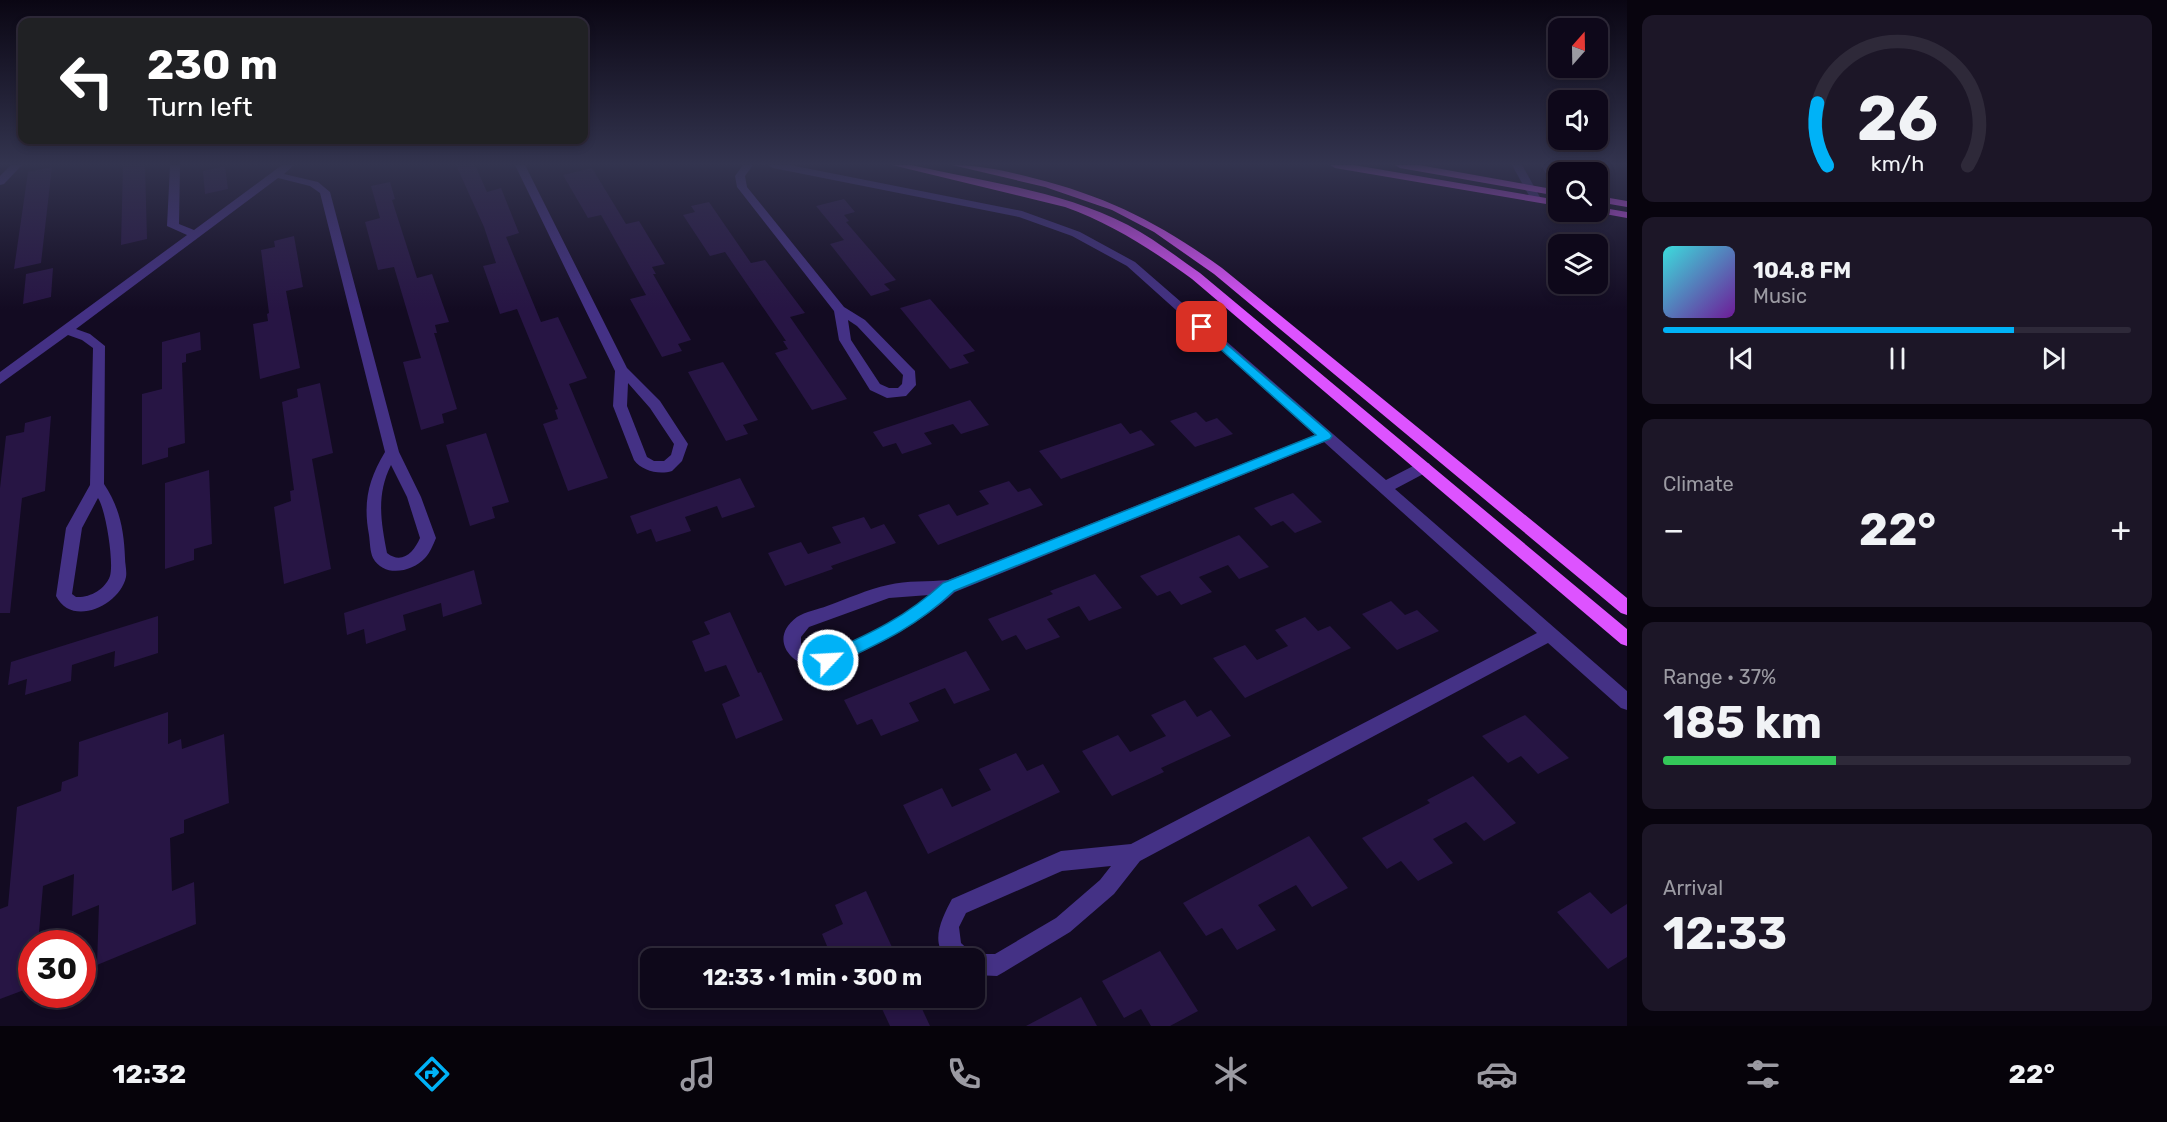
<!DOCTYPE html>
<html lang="en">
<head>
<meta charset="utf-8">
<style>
	:root { --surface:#0e081a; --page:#1c1627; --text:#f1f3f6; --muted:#9b9aa2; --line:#2e2939; --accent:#00b2f7 }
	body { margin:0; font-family:Rubik,sans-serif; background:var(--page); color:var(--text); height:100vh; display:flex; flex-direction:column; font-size:22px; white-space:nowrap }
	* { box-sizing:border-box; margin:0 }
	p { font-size:20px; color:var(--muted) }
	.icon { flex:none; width:33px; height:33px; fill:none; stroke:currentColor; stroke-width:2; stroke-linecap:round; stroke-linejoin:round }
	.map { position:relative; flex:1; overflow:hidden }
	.sheet { display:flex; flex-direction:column; gap:15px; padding:15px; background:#08040e; width:540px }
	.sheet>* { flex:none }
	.top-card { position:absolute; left:18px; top:18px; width:570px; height:126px; border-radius:12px; box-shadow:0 3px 9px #0003,0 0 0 2px var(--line); background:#202124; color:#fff; overflow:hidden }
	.needle { width:39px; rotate:20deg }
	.tools { position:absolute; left:1548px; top:18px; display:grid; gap:12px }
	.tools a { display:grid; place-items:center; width:60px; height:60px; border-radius:12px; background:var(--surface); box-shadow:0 3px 9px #0003,0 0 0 2px var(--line); font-size:30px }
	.speed { position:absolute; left:18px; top:930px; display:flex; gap:12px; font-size:30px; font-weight:700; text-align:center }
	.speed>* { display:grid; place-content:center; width:78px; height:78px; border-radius:50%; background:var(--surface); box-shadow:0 3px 9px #0003,0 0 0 2px var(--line); line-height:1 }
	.speed .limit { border:9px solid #d22; background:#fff; color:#111 }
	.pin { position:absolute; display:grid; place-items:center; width:51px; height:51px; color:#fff; margin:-26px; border-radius:12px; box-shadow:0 3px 9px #0006 }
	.me { position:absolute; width:66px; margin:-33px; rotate:65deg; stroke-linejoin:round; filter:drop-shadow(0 0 4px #0008) }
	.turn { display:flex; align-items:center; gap:21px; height:126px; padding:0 30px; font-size:27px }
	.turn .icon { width:78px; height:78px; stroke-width:2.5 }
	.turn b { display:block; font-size:42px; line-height:51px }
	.big { font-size:45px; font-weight:700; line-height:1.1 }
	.sheet .tile { flex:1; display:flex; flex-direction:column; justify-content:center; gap:9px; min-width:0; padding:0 21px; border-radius:12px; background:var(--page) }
	.sheet .dial { align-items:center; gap:0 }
	.dial svg { height:156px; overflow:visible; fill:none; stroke:var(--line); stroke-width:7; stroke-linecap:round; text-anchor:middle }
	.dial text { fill:var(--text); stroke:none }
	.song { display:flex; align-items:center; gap:18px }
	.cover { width:72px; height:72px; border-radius:9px; background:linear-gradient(135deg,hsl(180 70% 55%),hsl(280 70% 35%)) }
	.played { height:6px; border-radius:3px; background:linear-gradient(90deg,var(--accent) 75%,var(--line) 75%) }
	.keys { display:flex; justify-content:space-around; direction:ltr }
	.heat { display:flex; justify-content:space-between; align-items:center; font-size:33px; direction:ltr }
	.charge { height:9px; border-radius:4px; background:linear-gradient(90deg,#34c759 37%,var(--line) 0) }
	.trip { position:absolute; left:640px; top:948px; width:345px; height:60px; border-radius:12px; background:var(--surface); box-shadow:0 3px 9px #0003,0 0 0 2px var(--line); font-weight:700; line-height:60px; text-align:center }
	.tab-bar { display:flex; height:96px; justify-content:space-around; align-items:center; background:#06030a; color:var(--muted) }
	.tab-bar .icon { width:42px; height:42px }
	.tab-bar .selected { color:var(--accent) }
	.tab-bar b { font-size:27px; color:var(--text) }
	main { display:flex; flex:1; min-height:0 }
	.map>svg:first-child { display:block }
	.building { fill:#271544 }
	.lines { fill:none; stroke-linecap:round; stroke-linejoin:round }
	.minor { fill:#443185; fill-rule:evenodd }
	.major { fill:#dd53ff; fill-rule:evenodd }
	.route { fill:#00b2f7; stroke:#0074a1; stroke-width:1.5 }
</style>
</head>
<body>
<main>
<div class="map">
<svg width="1627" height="1026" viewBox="0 0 1627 1026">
	<rect width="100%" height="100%" fill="#130b22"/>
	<g class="building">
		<path d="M 123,165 L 145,165 L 147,239 L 121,245 Z"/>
		<path d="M 456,165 L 475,165 L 487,192 L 501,188 L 519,233 L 506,237 L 541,322 L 558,317 L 587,378 L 569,384 L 608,478 L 568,491 L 543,424 L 558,419 L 555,410 L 558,409 L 517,309 L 500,314 L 483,266 L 496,263 L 484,227 Z"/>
		<path d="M 225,166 L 228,189 L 205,194 L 203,171 Z"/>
		<path d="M 52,167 L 41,263 L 14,269 L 28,172 Z"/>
		<path d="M 592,168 L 626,224 L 639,221 L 665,264 L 652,267 L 656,274 L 653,274 L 691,340 L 678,344 L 682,351 L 662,357 L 630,299 L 646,295 L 601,215 L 588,218 L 563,175 Z"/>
		<path d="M 390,182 L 395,199 L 392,200 L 417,278 L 432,274 L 449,322 L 435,325 L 437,333 L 434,333 L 457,409 L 442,414 L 444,423 L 421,430 L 403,362 L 421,358 L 394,267 L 378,270 L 365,222 L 380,218 L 371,186 Z"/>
		<path d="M 844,199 L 855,212 L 844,215 L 849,221 L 846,222 L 896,280 L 884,284 L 890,290 L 871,296 L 830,244 L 844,240 L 816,206 Z"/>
		<path d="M 709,202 L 751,263 L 765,260 L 805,313 L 790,317 L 847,399 L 812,410 L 775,353 L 788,349 L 783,341 L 786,341 L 725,252 L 710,256 L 683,215 L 695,212 L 691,206 Z"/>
		<path d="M 294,236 L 303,287 L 286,291 L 300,368 L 260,379 L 253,324 L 268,321 L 267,314 L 269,313 L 261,250 L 275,247 L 274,241 Z"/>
		<path d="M 53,268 L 51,297 L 23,304 L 26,274 Z"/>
		<path d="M 930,299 L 975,351 L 963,355 L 969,363 L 950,369 L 900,308 Z"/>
		<path d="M 200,332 L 201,350 L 186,354 L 186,362 L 182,363 L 185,443 L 168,448 L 168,457 L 142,465 L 142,394 L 162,389 L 162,342 Z"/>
		<path d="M 723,362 L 758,420 L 743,425 L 748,434 L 726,441 L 688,372 Z"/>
		<path d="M 320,383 L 333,453 L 312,459 L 331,569 L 284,584 L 274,507 L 291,501 L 290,491 L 294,490 L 282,402 L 298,397 L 297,389 Z"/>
		<path d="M 970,400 L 989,425 L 961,434 L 953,424 L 924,433 L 932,444 L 902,454 L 896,443 L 883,447 L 873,432 Z"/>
		<path d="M 1196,412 L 1206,422 L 1217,418 L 1233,434 L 1195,447 L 1170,421 Z"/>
		<path d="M 51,416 L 45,491 L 22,498 L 10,613 L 0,613 L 0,488 L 6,436 L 24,432 L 25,423 Z"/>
		<path d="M 1121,423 L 1130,434 L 1141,430 L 1155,445 L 1061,479 L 1039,451 Z"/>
		<path d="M 486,433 L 509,502 L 492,507 L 495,518 L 470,526 L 446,445 Z"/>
		<path d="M 209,470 L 212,544 L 194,549 L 194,560 L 165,569 L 165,483 Z"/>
		<path d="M 740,478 L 755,507 L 722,518 L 717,506 L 685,517 L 691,531 L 656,542 L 651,529 L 637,534 L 630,516 Z"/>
		<path d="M 1009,481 L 1018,492 L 1030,488 L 1043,505 L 938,545 L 918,515 L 949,504 L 957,516 L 989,504 L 979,491 Z"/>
		<path d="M 1293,493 L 1322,522 L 1295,533 L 1283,521 L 1271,526 L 1254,508 Z"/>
		<path d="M 864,517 L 871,529 L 884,524 L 896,543 L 831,566 L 833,569 L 785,586 L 768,553 L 801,542 L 808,554 L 841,543 L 832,527 Z"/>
		<path d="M 1239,535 L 1269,567 L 1239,579 L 1228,565 L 1199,577 L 1212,592 L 1181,605 L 1170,591 L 1157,596 L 1140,576 Z"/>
		<path d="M 474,570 L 482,604 L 443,617 L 441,603 L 403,615 L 406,630 L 366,644 L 364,629 L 347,635 L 344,613 Z"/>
		<path d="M 1095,574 L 1122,608 L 1089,621 L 1079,606 L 1047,619 L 1060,637 L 1026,650 L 1016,635 L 1002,641 L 988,619 L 1053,594 L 1050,591 Z"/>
		<path d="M 1391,601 L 1405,615 L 1417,610 L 1439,631 L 1397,650 L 1362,614 Z"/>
		<path d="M 730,612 L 758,673 L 761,672 L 783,720 L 736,739 L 722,704 L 740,696 L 726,665 L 705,672 L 692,641 L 710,634 L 704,622 Z"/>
		<path d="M 158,616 L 158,653 L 114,667 L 115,651 L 72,665 L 71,681 L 25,695 L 27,679 L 8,685 L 11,662 Z"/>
		<path d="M 1305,617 L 1318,631 L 1330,626 L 1351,648 L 1245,698 L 1213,658 L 1245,645 L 1257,660 L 1288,646 L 1275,630 Z"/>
		<path d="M 966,651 L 990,690 L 954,704 L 945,688 L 909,703 L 919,721 L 881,736 L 872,719 L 857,725 L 844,700 Z"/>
		<path d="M 1185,700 L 1197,717 L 1211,710 L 1231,736 L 1161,768 L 1164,772 L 1112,796 L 1082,751 L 1118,735 L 1130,752 L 1166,736 L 1151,715 Z"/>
		<path d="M 168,712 L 168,744 L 181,739 L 182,749 L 224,734 L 229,803 L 184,820 L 184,833 L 170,838 L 172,891 L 194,882 L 196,924 L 97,965 L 99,905 L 72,916 L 74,874 L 43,886 L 38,944 L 32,944 L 32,987 L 0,999 L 0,909 L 8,906 L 17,807 L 61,791 L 62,782 L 78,776 L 79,742 Z"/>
		<path d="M 1525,715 L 1569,758 L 1538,774 L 1521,756 L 1508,763 L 1482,736 Z"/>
		<path d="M 1016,753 L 1027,771 L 1043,764 L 1060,792 L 928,854 L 903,805 L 942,788 L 952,807 L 991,790 L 979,769 Z"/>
		<path d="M 1473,776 L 1516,823 L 1484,841 L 1466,822 L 1433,839 L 1453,863 L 1418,881 L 1401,861 L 1387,869 L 1362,838 L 1430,803 L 1427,800 Z"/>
		<path d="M 1309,836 L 1348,888 L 1312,907 L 1296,885 L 1258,905 L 1276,930 L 1237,950 L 1222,928 L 1206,936 L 1183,903 Z"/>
		<path d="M 866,891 L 897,958 L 832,958 L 822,934 L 843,924 L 835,905 Z"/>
		<path d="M 1590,892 L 1611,914 L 1627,904 L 1627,957 L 1608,969 L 1557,912 Z"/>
		<path d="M 1160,951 L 1198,1011 L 1170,1026 L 1151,1026 L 1141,1009 L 1124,1018 L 1102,981 Z"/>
		<path d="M 1081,997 L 1097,1026 L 1026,1026 Z"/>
		<path d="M 877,998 L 917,998 L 930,1026 L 890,1026 Z"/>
	</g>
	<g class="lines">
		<g class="minor">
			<path d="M 11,165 L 22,165 L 4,184 L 0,185 L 0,176 Z"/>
			<path d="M 170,165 L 180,165 L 179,224 L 194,230 L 282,165 L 294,165 L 284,174 L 318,182 L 330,192 L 399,452 L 421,497 L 436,538 C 433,545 430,553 425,558 C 412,572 384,578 373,558 C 370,552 370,542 369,535 C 363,503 368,480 385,452 L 320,193 L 310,186 L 278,178 L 76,329 L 90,334 L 105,346 L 104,484 C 120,508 124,531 125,558 C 125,564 127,571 126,577 C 120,605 72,628 56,596 L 66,528 L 90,485 L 93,348 L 82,340 L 68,335 L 0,384 L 0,372 L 187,235 L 167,226 ZM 391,465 L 407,497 L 420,538 C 414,552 402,565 387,553 C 381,522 376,495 391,465 ZM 98,498 C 106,510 114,563 110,576 C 105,590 89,598 76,597 L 72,594 L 82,528 Z"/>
			<path d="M 515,165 L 525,165 L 627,368 L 660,401 L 688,444 L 682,461 L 672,471 C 659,475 642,471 634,460 L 613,406 L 615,371 ZM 628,383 L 650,408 L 674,444 L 671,455 L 664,461 L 654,461 L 647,457 L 627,406 Z"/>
			<path d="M 743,165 L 753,165 L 745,176 L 747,187 L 844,307 L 865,320 L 915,371 L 916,385 L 906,396 L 887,398 L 870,390 L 839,340 L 834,311 L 737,187 L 735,176 ZM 848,320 L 857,326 L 903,375 L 902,384 L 898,388 L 889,388 L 880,384 L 851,340 Z"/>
			<path d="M 768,165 L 790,165 L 1022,211 L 1080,232 L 1135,262 L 1386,480 L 1419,463 L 1429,463 L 1431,467 L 1429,471 L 1395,489 L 1627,691 L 1627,710 L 1621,708 L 1548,643 L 1140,861 L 1114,894 L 1070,932 L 1004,972 L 997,976 L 975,975 L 975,958 L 947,958 C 929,942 943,916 952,899 L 1061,851 L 1131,844 L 1537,633 L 1324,442 L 955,592 C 917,626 880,644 834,665 C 802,677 762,643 797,617 C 805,612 819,609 827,606 C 847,599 868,589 888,585 C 907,580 929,582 948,580 L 1315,435 L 1127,266 L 1072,236 L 1019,217 L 773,168 ZM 929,595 L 919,604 L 879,629 L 827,652 L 811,652 L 801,645 L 801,637 L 809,627 L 889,598 ZM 1111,866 L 1100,880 L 1056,918 L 995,954 L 973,954 L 961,943 L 959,927 L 966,913 L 1062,871 Z"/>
			<path d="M 1512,165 L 1522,165 L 1541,199 L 1540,201 L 1532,201 Z"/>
			<path d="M 1541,165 L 1551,165 L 1558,177 L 1558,188 L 1554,187 Z"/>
		</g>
		<g class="major">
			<path d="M 892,165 L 911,165 C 984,182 1060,190 1128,225 C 1153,238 1177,257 1200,273 L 1627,629 L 1627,646 L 1621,644 L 1192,279 C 1151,249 1112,224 1065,207 Z"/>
			<path d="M 952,165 C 980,165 1006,171 1033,178 C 1109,197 1159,223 1222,268 L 1627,598 L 1627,615 L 1621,613 L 1214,274 L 1154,232 L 1112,210 L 1045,187 Z"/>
			<path d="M 1330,165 L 1354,165 L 1558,200 L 1558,206 L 1335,168 Z"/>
			<path d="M 1395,165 L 1419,165 L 1558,190 L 1558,196 L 1400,168 Z"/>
			<path d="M 1598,196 L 1627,201 L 1627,207 L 1598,202 Z"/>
			<path d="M 1598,207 L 1627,212 L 1627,218 L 1594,212 L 1598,212 Z"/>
		</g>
	</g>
	<linearGradient id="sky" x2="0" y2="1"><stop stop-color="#0a0613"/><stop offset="0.53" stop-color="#33344f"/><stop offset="1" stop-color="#33344f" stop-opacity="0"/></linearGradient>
	<rect width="1627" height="309" fill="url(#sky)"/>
	<path class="route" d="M 1202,323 L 1330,433 L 1332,436 L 1330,439 L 954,591 C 916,627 880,643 833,665 L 828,667 L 823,665 L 820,660 L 823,655 C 869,634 905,618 943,583 L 1316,435 L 1198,329 L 1198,324 Z"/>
</svg>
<div class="tools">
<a><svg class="needle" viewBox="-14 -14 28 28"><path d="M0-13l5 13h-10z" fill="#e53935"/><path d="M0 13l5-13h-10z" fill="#9b9aa2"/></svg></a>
<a><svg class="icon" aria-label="sound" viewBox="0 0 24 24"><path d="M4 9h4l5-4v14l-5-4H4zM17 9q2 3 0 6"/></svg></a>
<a><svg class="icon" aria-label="search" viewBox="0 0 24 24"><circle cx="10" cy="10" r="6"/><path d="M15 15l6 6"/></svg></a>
<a><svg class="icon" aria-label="layers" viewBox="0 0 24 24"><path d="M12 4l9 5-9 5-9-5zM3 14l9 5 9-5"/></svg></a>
</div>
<div class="speed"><div class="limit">30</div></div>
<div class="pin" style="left:1202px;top:327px;background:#d93025"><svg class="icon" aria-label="arrive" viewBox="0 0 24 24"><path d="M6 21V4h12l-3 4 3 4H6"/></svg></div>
<svg class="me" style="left:828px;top:660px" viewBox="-20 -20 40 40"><circle r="17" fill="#00b2f7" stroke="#fff" stroke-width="3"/><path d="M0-11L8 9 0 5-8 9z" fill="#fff"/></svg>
<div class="trip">12:33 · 1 min · 300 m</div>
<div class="top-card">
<div class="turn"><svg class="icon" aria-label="left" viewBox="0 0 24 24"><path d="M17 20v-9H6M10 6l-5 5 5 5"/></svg><div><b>230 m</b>Turn left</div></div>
</div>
</div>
<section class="sheet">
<div class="tile dial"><svg viewBox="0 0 100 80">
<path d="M14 69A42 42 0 1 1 86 69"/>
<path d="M14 69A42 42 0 0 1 9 37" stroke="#00b2f7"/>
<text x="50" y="56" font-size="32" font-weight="700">26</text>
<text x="50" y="72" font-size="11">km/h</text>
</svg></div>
<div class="tile">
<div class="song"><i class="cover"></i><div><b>104.8 FM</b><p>Music</p></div></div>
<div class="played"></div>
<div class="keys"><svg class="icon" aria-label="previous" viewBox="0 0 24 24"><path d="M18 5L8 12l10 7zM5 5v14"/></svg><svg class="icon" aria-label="pause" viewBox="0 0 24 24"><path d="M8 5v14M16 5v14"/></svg><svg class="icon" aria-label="next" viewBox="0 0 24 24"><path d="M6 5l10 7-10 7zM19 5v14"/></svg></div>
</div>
<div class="tile"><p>Climate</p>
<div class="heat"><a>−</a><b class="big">22°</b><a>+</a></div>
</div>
<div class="tile"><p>Range · 37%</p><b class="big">185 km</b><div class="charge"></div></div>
<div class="tile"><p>Arrival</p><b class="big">12:33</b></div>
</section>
</main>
<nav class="tab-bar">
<b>12:32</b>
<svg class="icon selected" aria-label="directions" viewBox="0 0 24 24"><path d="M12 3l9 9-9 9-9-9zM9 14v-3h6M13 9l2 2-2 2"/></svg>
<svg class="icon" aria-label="music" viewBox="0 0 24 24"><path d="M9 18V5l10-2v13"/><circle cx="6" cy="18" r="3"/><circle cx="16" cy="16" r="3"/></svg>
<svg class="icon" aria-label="phone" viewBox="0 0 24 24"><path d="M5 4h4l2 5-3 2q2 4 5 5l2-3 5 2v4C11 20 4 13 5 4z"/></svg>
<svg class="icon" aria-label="climate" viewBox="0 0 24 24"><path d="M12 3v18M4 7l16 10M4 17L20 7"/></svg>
<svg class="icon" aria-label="car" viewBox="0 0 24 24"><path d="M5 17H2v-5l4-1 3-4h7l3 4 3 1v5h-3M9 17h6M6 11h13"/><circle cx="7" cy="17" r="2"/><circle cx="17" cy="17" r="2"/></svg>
<svg class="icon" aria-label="filters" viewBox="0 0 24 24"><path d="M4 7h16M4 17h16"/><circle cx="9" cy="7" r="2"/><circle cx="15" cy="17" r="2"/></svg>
<b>22°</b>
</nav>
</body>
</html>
